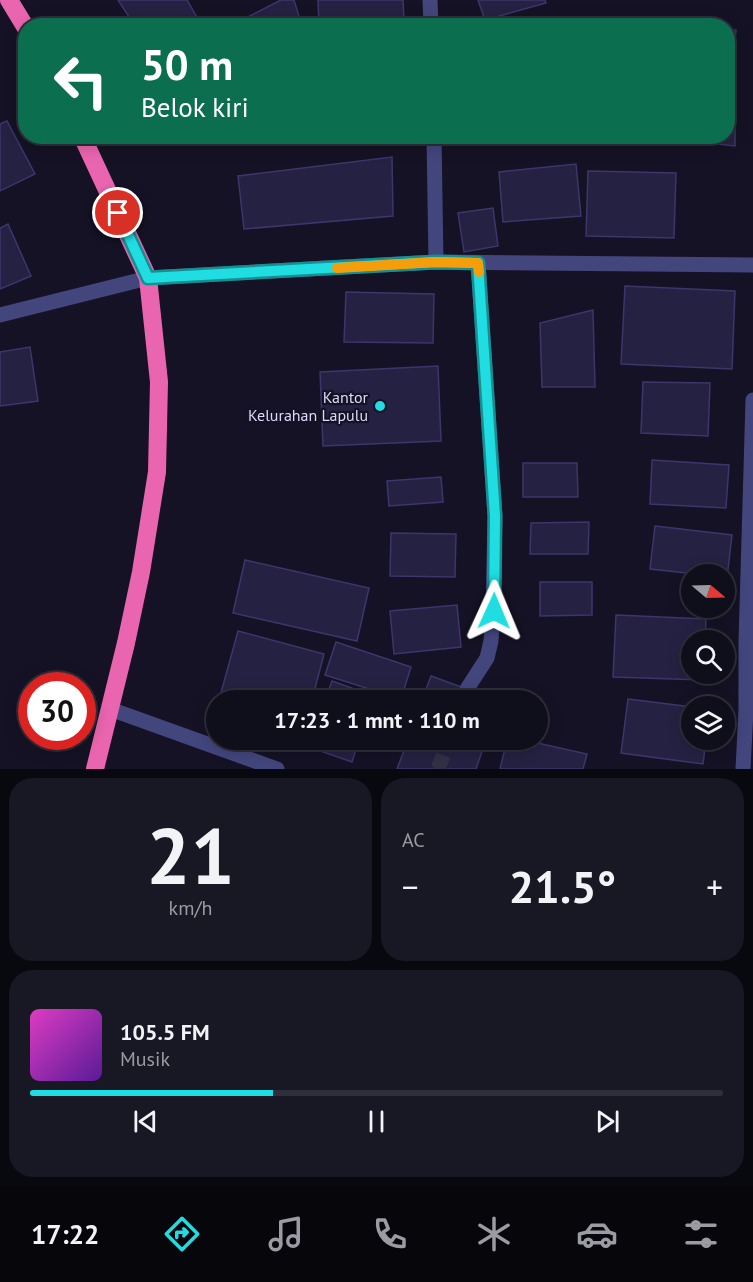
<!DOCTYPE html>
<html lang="id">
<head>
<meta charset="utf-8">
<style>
	:root { --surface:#0f0e1b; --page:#181724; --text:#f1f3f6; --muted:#9b9ca3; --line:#2f2e3a; --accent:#1fdde1 }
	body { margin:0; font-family:"PT Sans",sans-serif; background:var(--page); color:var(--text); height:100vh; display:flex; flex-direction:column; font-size:22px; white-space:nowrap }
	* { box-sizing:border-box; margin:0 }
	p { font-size:20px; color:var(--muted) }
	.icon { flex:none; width:33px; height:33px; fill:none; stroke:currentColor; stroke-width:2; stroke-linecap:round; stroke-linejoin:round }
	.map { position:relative; height:769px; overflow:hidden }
	.panel { display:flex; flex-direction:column; gap:9px; padding:9px; background:#08080f; flex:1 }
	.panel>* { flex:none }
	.banner { position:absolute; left:18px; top:18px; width:717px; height:126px; border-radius:24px; box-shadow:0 3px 15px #0003,0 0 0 2px var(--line); background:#0b6e4f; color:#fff; overflow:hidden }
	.needle { width:39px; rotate:109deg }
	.fabs { position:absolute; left:681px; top:564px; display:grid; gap:12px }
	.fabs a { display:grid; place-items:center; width:54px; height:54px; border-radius:50%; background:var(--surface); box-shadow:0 3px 15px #0003,0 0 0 2px var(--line); font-size:30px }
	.speed { position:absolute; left:18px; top:672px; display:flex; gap:12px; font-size:30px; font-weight:700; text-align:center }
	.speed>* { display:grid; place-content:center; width:78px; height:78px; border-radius:50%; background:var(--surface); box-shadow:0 3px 15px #0003,0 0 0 2px var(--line); line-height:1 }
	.speed .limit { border:9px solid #d22; background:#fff; color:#111 }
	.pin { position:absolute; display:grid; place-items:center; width:51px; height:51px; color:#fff; margin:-26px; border:3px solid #fff; border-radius:50%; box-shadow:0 2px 6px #0007 }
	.me { position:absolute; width:66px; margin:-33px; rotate:1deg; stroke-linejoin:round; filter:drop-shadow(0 0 4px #0008) }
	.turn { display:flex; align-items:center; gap:21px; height:126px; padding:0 24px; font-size:27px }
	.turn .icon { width:78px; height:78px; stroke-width:2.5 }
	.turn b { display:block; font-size:42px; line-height:51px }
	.big { font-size:45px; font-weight:600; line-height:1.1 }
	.panel .tile { flex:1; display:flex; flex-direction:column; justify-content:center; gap:9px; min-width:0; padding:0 21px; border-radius:24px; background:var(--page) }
	.panel .dial { align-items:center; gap:0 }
	.dial b { font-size:78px; line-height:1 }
	.song { display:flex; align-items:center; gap:18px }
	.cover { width:72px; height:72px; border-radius:9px; background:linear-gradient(135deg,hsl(310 70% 55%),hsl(270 70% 35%)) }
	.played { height:6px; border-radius:3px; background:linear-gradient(90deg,var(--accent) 35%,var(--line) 35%) }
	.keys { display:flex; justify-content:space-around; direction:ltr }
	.heat { display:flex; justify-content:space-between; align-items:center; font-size:33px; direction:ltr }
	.panel .tiles { flex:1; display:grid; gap:9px; grid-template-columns:1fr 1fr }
	.tile:last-child { grid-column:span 2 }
	.trip { position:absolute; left:206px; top:690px; width:342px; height:60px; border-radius:30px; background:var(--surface); box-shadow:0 3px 15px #0003,0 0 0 2px var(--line); font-weight:600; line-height:60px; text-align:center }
	.dock { display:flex; height:96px; justify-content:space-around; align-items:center; background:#06060b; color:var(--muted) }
	.dock .icon { width:42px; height:42px }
	.dock .selected { color:var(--accent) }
	.dock b { font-size:27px; color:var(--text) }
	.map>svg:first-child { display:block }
	.building { fill:#252142; stroke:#3c366b; stroke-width:1.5 }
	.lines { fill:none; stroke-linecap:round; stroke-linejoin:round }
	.minor-tunnel { stroke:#323044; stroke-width:15; stroke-dasharray:15 8; stroke-linecap:butt }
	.minor { stroke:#43467d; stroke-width:15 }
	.highway { stroke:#ea65af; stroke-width:18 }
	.route-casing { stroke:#149092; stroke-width:15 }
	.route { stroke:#1fdde1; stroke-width:10 }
	.slow { stroke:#f59e0b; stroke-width:10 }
	.poi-dot { fill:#1fdde1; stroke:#141224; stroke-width:2 }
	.labels { text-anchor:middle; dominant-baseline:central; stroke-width:4.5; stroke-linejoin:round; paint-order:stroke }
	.poi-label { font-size:16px; fill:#dbdafa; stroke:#141224; text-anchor:end }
</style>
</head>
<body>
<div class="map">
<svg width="753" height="769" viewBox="0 0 753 769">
	<rect width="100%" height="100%" fill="#141224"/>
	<g class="building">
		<path d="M 118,0 L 187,0 L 199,21 L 192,26 L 135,26 Z"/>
		<path d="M 281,0 L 294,0 L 302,26 L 230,26 Z"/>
		<path d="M 318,0 L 403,0 L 404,19 L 365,26 L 319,26 Z"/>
		<path d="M 478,0 L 545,0 L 546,3 L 485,20 Z"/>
		<path d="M 728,30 L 736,30 L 731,76 L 728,76 Z"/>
		<path d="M 728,90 L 735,90 L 735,146 L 645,136 L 728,136 Z"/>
		<path d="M 7,121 L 35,174 L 0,191 L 0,124 Z"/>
		<path d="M 510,136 L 580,136 L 580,142 L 511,144 Z"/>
		<path d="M 392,157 L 393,216 L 244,229 L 238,176 Z"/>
		<path d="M 576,164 L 581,216 L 503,222 L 499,172 Z"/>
		<path d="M 588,171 L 676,173 L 674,238 L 586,236 Z"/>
		<path d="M 493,208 L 498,246 L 464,252 L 458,213 Z"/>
		<path d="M 8,224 L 31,276 L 0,289 L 0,228 Z"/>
		<path d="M 625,286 L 735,291 L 732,369 L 621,364 Z"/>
		<path d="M 346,292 L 434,294 L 433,343 L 344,342 Z"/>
		<path d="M 593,310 L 595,387 L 542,387 L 540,323 Z"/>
		<path d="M 30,347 L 38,401 L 0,406 L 0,352 Z"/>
		<path d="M 438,366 L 441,441 L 323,446 L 320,372 Z"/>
		<path d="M 643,382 L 710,383 L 708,436 L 641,433 Z"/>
		<path d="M 652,460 L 729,465 L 726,508 L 650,504 Z"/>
		<path d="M 523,463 L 577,463 L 578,497 L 523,497 Z"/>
		<path d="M 441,477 L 443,502 L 389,506 L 387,481 Z"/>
		<path d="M 589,522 L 588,554 L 530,554 L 531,523 Z"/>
		<path d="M 655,526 L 732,535 L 727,578 L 724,578 L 724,574 L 696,574 L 650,569 Z"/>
		<path d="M 391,533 L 456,534 L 455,577 L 390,576 Z"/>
		<path d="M 245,560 L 369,588 L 357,641 L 233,613 Z"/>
		<path d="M 540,582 L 592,582 L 592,615 L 540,616 Z"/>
		<path d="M 457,605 L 461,647 L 394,654 L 390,611 Z"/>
		<path d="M 616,615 L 706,619 L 705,640 L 692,640 L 692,674 L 703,674 L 703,680 L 613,677 Z"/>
		<path d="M 238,631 L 324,654 L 312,700 L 219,700 Z"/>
		<path d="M 336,642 L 411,667 L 401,699 L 325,675 Z"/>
		<path d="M 431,676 L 497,700 L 422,700 Z"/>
		<path d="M 332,681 L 374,696 L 373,700 L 325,700 Z"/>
		<path d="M 628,699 L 692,707 L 692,740 L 706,740 L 703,764 L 621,753 Z"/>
		<path d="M 311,740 L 359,740 L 352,762 L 309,747 Z"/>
		<path d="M 408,740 L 486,740 L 476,769 L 397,769 Z"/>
		<path d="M 507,740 L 524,740 L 587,754 L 583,769 L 500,769 Z"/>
	</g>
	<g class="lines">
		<path class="minor-tunnel" d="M 438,769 L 449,740"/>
		<g class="minor">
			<path d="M 430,0 L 431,26"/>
			<path d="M 434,136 L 436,262"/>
			<path d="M 0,315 L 148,278 L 436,262 L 753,265"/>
			<path d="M 467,689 L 487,658 L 491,641 L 493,611 L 495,516 L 478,263"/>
			<path d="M 110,709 L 277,769"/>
			<path d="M 743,769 L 746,710 L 746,642 L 753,400"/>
		</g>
		<g class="highway">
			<path d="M 9,0 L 26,28"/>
			<path d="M 82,136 L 148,278 L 159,382 L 157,472 L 141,572 L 126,643 L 95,769"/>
		</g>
	</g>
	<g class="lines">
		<defs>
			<path id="route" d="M 118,213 L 148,278 L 436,262 L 478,263 L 495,516 L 494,611"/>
		</defs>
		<use href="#route" class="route-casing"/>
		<use href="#route" class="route"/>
		<path class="slow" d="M 337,268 L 436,262 L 478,263 L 479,272"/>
	</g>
	<circle class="poi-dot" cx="380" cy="406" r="6"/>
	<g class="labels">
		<g class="poi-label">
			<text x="368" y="397">Kantor<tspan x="368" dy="18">Kelurahan Lapulu</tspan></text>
		</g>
	</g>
</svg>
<div class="fabs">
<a><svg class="needle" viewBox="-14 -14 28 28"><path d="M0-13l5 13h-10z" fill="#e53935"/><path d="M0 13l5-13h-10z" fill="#9b9ca3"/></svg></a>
<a><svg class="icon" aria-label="search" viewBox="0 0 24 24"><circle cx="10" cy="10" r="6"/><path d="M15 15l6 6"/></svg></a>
<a><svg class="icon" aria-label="layers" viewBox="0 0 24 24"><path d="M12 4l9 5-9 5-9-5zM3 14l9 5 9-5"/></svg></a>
</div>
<div class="speed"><div class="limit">30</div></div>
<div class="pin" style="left:118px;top:213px;background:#d93025"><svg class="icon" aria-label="arrive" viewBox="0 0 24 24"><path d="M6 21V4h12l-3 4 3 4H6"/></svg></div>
<svg class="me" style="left:494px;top:611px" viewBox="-20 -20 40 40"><path d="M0-17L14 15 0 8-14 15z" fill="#1fdde1" stroke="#fff" stroke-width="4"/></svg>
<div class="trip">17:23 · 1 mnt · 110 m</div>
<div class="banner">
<div class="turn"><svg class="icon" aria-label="left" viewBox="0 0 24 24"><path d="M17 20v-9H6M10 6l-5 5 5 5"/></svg><div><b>50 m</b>Belok kiri</div></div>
</div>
</div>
<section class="panel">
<div class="tiles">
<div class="tile dial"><b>21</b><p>km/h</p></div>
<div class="tile"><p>AC</p>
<div class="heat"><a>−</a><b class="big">21.5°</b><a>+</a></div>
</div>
<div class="tile">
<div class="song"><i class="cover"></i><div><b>105.5 FM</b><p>Musik</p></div></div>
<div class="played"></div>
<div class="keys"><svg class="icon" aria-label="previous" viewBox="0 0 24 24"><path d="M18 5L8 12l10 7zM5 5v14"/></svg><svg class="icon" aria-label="pause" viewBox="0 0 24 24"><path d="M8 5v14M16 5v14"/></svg><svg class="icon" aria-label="next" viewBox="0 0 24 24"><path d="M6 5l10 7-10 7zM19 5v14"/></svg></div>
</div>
</div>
</section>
<nav class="dock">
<b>17:22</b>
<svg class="icon selected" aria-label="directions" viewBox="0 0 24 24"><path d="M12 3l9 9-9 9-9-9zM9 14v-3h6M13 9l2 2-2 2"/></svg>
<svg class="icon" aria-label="music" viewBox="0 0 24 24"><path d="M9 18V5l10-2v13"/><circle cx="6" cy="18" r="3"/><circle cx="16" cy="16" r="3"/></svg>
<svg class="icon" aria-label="phone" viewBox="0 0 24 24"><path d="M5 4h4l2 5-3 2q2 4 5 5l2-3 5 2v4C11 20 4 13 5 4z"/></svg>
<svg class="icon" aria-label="climate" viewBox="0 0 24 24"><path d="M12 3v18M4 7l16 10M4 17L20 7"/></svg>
<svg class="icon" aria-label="car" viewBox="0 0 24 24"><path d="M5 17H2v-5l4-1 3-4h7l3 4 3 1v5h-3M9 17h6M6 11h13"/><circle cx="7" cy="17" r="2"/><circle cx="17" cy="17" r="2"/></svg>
<svg class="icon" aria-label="filters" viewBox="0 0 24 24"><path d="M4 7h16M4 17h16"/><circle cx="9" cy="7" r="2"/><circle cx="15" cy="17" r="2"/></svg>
</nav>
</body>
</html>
